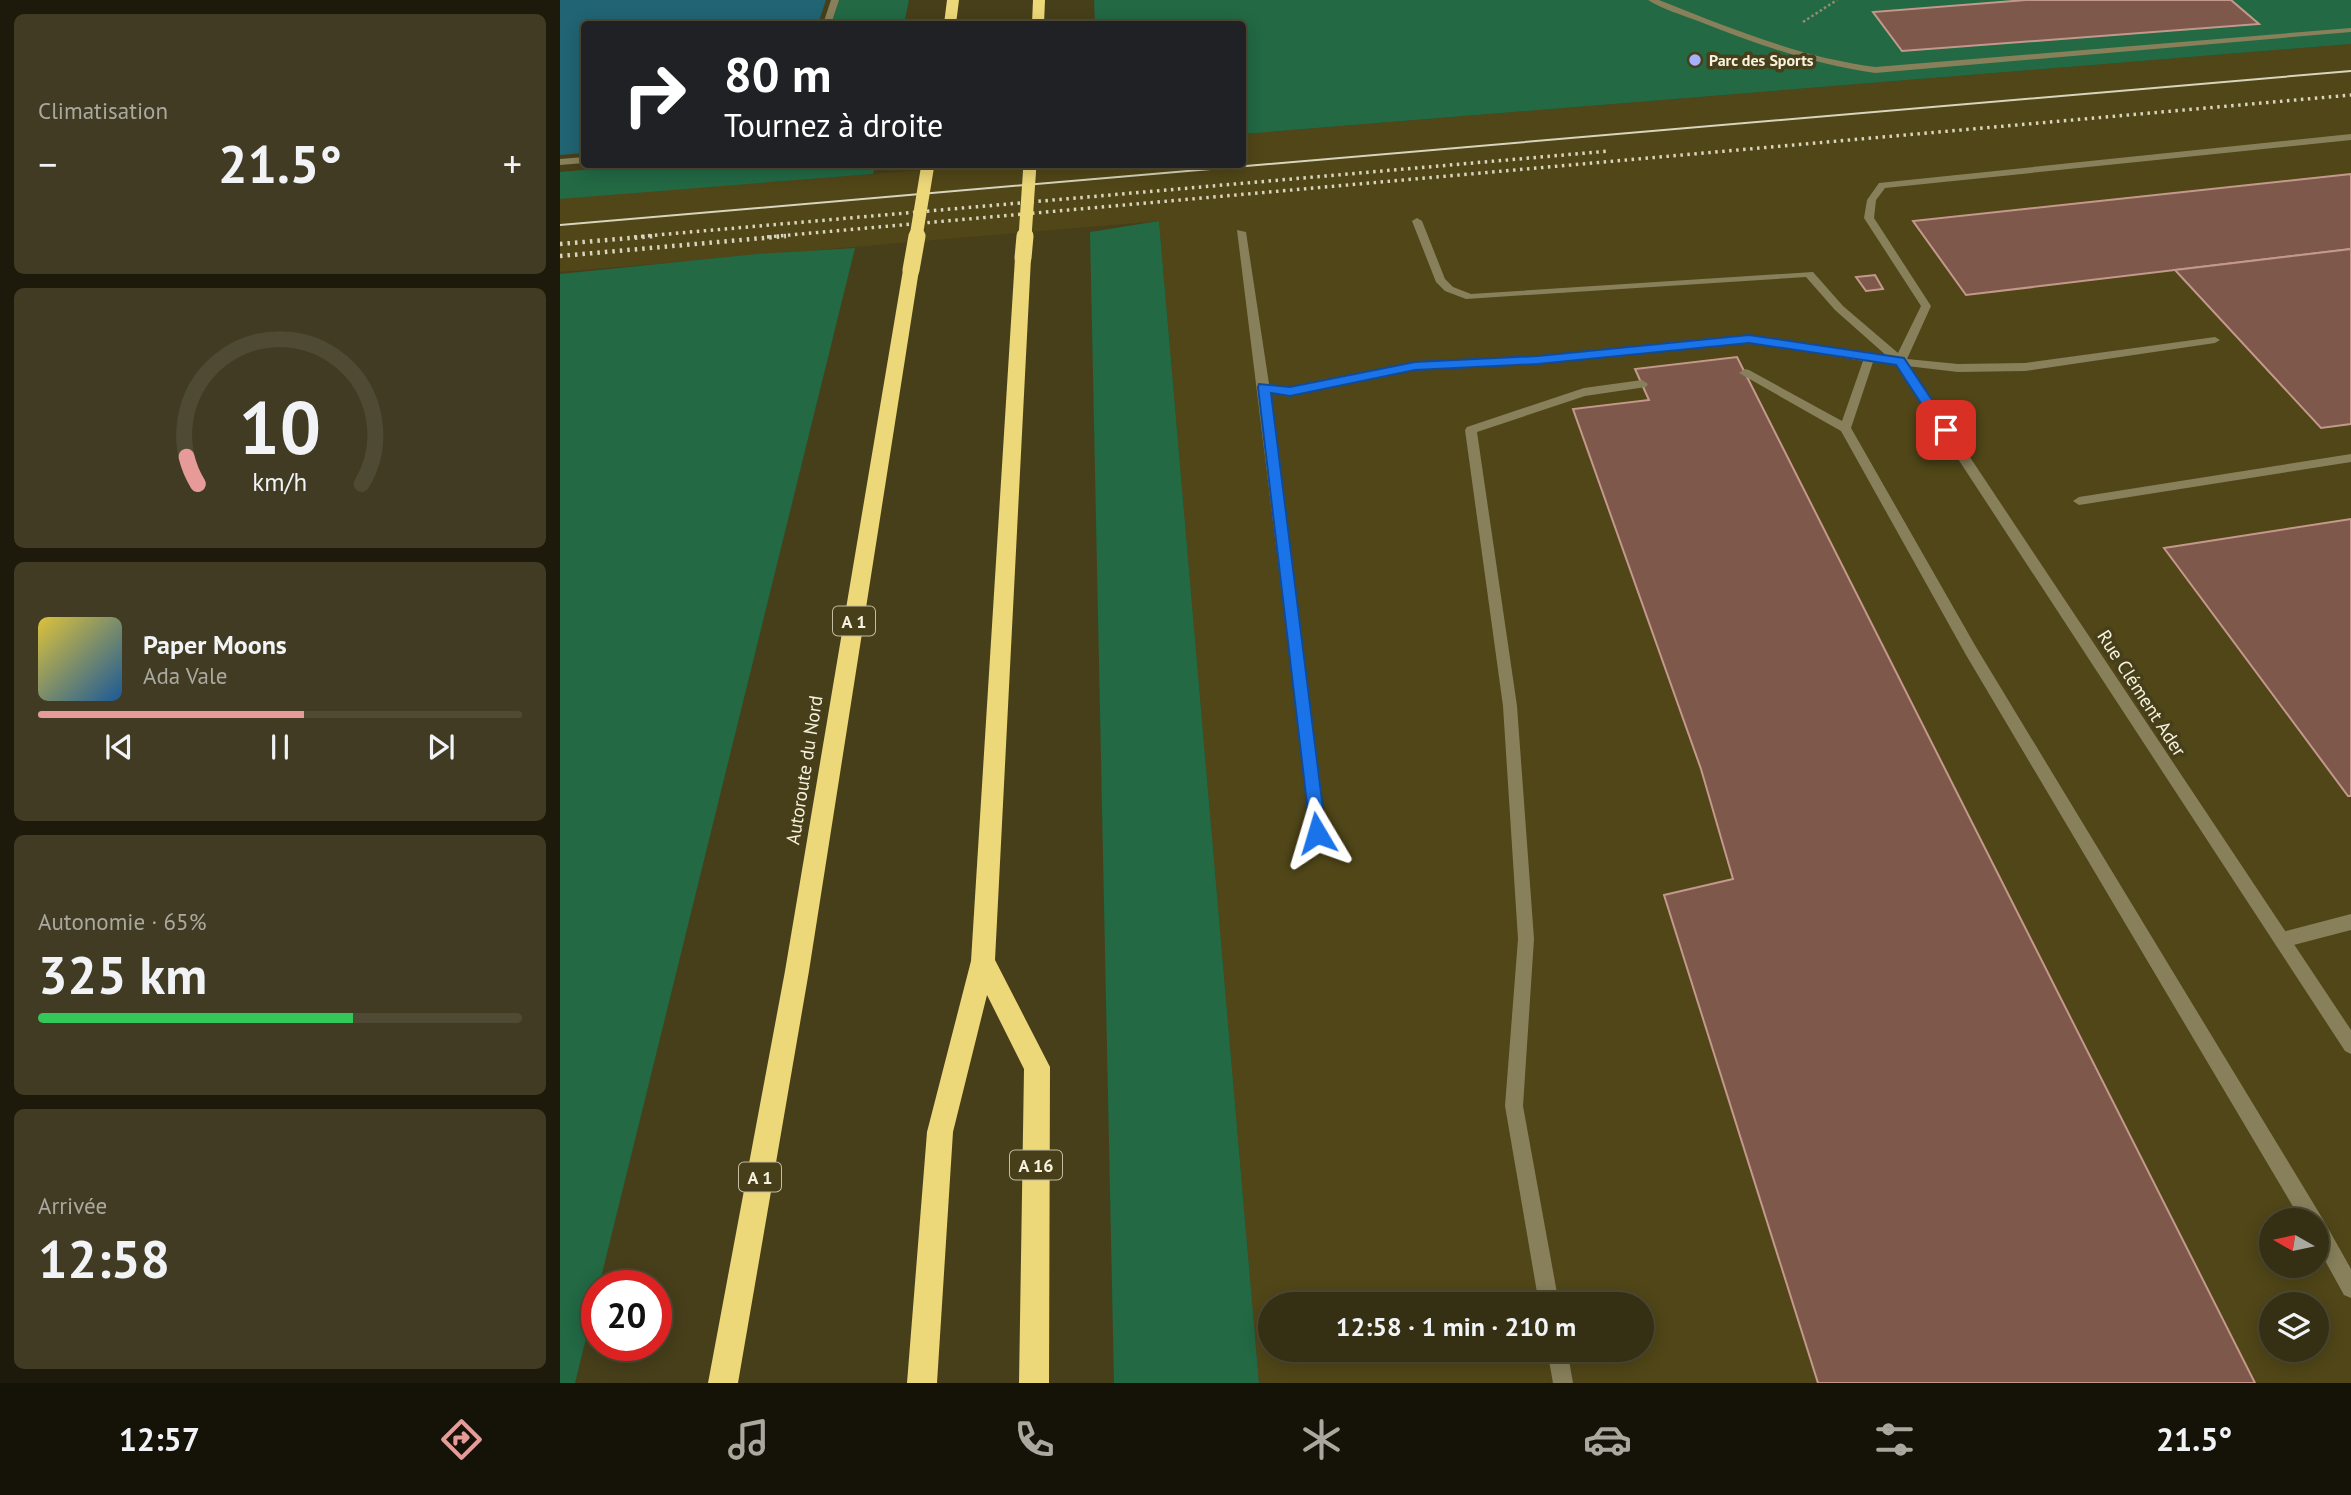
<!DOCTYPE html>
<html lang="fr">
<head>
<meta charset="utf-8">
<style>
	:root { --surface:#352f14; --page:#403b22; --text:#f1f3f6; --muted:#aaa9a0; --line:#4f4a34; --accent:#e69b98 }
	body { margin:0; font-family:"PT Sans",sans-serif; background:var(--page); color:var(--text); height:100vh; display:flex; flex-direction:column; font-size:26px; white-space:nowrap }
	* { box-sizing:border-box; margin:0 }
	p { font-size:23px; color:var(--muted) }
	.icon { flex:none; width:38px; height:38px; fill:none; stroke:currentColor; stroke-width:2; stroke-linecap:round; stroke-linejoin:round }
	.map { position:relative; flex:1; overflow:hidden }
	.sheet { display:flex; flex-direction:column; gap:14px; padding:14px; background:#1d1a0b; width:560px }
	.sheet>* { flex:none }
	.banner { position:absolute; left:21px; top:21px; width:665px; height:147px; border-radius:7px; box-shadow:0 4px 18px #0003,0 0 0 2px var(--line); background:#202124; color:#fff; overflow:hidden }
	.needle { width:46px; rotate:279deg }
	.buttons { position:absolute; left:1699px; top:1208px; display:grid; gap:14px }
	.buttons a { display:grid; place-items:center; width:70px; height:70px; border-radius:50%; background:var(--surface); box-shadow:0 4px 18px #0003,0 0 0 2px var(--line); font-size:35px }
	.speed { position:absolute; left:21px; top:1270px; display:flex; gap:14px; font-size:35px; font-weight:700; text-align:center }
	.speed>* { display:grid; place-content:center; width:91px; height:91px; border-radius:50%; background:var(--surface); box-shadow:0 4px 18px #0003,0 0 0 2px var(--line); line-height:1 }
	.speed .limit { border:10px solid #d22; background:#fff; color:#111 }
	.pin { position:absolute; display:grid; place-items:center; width:60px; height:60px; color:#fff; margin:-30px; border-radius:14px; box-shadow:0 4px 10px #0006 }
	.me { position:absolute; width:77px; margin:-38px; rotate:353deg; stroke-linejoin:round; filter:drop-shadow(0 0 5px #0008) }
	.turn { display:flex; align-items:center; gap:24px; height:147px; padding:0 28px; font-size:32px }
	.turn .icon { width:91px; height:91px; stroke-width:2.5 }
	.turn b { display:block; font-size:49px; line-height:60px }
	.big { font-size:52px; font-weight:800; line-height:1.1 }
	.sheet .widget { flex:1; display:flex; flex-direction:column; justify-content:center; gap:10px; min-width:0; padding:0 24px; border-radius:10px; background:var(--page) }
	.sheet .dial { align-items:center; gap:0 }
	.dial svg { height:182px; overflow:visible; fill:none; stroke:var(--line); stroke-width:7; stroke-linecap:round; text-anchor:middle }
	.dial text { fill:var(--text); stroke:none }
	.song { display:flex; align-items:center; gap:21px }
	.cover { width:84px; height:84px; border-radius:10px; background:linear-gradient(135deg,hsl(50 70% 55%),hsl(210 70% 35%)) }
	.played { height:7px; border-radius:4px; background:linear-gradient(90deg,var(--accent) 55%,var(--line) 55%) }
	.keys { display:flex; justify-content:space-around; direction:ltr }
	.heat { display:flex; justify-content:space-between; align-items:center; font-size:38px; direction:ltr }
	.charge { height:10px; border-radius:5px; background:linear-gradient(90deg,#34c759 65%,var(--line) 0) }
	.trip { position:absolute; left:698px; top:1292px; width:396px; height:70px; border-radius:35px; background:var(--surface); box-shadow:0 4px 18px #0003,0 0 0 2px var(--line); font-weight:800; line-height:70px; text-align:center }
	.tabs { display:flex; height:112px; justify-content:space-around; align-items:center; background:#151308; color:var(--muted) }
	.tabs .icon { width:49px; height:49px }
	.tabs .on { color:var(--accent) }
	.tabs b { font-size:32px; color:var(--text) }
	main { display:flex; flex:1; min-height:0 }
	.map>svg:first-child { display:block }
	.built { fill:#504618; fill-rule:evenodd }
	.green { fill:#226944 }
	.water { fill:#216473 }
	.building { fill:#7f584c; stroke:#c4998c; stroke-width:2 }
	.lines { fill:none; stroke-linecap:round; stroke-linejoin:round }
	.path { stroke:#948e70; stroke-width:2.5; stroke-dasharray:2.5 2.5; stroke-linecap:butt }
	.lane { fill:#88805b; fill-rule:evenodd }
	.street { fill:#88805b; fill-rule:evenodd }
	.highway { fill:#ecd779; fill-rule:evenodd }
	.tram { stroke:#d9d4bc; stroke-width:2 }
	.rail-far1 { stroke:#d9d4bc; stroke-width:3.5; stroke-dasharray:2.5 4.5; stroke-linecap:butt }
	.rail { stroke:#d9d4bc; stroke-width:4.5; stroke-dasharray:2.5 5; stroke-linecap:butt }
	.highway-bridge-far1 { stroke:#ecd779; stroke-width:13 }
	.highway-bridge { stroke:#ecd779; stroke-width:17 }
	.route { fill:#1a73e8; stroke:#114b97; stroke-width:2 }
	.poi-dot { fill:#a5b1fc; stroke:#473f1a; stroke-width:2.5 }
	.labels { text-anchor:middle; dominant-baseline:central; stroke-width:7; stroke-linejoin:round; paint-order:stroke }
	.far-poi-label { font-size:16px; font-weight:bold; fill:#f6f2dd; stroke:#473f1a; text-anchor:start }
	.shield { fill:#473f1a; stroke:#c2bca2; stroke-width:2 }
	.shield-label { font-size:18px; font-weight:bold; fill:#f6f2dd }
	.street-label { font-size:19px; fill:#f6f2dd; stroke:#473f1a }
</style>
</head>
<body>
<main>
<section class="sheet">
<div class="widget"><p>Climatisation</p>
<div class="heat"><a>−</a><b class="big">21.5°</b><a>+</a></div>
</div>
<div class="widget dial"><svg viewBox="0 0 100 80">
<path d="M14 69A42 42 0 1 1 86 69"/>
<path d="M14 69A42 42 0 0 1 9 57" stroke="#e69b98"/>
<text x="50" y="56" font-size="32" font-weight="700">10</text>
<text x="50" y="72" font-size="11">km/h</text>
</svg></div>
<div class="widget">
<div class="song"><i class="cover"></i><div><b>Paper Moons</b><p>Ada Vale</p></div></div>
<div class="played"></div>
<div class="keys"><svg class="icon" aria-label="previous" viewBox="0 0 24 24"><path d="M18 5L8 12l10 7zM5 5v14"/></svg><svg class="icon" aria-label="pause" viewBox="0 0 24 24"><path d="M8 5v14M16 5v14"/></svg><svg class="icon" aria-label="next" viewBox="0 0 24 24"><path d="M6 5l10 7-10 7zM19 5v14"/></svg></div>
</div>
<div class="widget"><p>Autonomie · 65%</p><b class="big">325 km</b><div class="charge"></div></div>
<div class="widget"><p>Arrivée</p><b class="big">12:58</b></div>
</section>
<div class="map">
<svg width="1791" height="1383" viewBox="0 0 1791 1383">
	<rect width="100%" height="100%" fill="#473f1a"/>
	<path class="built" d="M 1791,44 L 1791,1383 L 699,1383 L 599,221 L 0,272 L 0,198 L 432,165 L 682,164 L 683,134 ZM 1712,1220 L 1757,1220 L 1757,1265 L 1712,1265 ZM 710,1304 L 1082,1304 L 1082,1349 L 710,1349 ZM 1712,1304 L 1757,1304 L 1757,1349 L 1712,1349 Z"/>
	<g class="green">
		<path d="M 276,0 L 349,0 L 344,24 L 268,24 Z"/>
		<path d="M 534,0 L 1791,0 L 1791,44 L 683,134 L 682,24 L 535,24 Z"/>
		<path d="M 93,164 L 315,164 L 315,165 L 313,174 L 0,199 L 0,172 Z"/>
		<path d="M 599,221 L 699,1383 L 554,1383 L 530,232 Z"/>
		<path d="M 295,248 L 15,1383 L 0,1383 L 0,274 L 197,254 Z"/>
	</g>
	<path class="water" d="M 0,0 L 266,0 L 258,24 L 24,24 L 24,153 L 0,155 Z"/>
	<g class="building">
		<path d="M 1671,0 L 1699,24 L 1342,51 L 1313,12 L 1466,0 Z"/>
		<path d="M 1791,174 L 1791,249 L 1406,295 L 1353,221 Z"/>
		<path d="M 1791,249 L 1791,424 L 1761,428 L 1615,270 Z"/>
		<path d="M 1315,275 L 1323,289 L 1306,291 L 1296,277 Z"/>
		<path d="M 1177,357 L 1695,1383 L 1258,1383 L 1104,895 L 1173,879 L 1141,769 L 1013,409 L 1089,400 L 1075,369 Z"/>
		<path d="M 1791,519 L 1791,796 L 1788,796 L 1604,548 Z"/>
	</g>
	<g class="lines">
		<path class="path" d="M 1243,22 L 1277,0"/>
		<g class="lane">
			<path d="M 271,0 L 279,0 L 271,24 L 263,24 Z"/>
			<path d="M 1088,0 L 1099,0 C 1170,28 1239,57 1315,67 L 1791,28 L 1791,32 L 1315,73 C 1253,64 1196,44 1138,21 C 1122,15 1102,9 1088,0 Z"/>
			<path d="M 1791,134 L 1791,140 L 1325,188 L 1316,200 L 1314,218 L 1371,306 L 1347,359 L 1398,364 L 1465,363 L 1655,337 L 1660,340 L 1655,343 L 1465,371 L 1398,372 L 1313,362 L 1291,428 L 1416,647 L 1764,1221 L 1791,1269 L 1791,1298 L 1784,1295 L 1757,1246 L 1757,1220 L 1741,1220 L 1406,655 L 1281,431 L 1179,373 L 1185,369 L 1189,370 L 1282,421 L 1303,361 L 1189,342 L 977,364 L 854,370 L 730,396 L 710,392 L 765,833 L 762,838 L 757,840 L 752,838 L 677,230 L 686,232 L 709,384 L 730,388 L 854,362 L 977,356 L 1189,336 L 1328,357 L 1275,310 L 1246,277 L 906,299 L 885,291 L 876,282 L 852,221 L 857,218 L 862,221 L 885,279 L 893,287 L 911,294 L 1253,272 L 1283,306 L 1338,353 L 1361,306 L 1304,218 L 1307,200 L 1319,183 Z"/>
			<path d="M 24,157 L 24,163 L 0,165 L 0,159 Z"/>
			<path d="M 1082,380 L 1088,384 L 1086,387 L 1025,396 L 917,432 L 957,706 L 974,939 L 963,1106 L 999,1304 L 979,1304 L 945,1106 L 958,939 L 943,706 L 905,430 L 907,427 L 1024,388 Z"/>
			<path d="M 1791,454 L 1791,462 L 1519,505 L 1513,501 L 1519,497 Z"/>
			<path d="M 1791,914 L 1791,930 L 1722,948 L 1716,945 L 1714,940 L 1716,935 L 1722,932 Z"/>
			<path d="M 987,1349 L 1007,1349 L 1013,1383 L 993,1383 Z"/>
		</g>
		<path class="street" d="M 1340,357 L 1344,358 L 1791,1030 L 1791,1054 L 1785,1051 L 1336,364 L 1336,358 Z"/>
		<g class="highway">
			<path d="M 387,0 L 399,0 L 396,24 L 384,24 Z"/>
			<path d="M 473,0 L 485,0 L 484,24 L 472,24 Z"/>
			<path d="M 463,253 L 471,258 L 435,960 L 490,1067 L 489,1383 L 459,1383 L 464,1069 L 427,995 L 393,1132 L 377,1383 L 347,1383 L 367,1132 L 411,961 L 455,258 Z"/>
			<path d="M 351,265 L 359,270 L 249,971 L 178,1383 L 148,1383 L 225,971 L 343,270 Z"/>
		</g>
		<path class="tram" d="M 0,225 L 1791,71"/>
		<g class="rail-far1">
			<path d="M 74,237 L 1049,151"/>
			<path d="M 207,237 L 1791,95"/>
		</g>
		<g class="rail">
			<path d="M 0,244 L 94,236"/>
			<path d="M 0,256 L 226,236"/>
		</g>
		<g class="highway-bridge-far1">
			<path d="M 356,237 L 368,164"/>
			<path d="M 465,237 L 470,164"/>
		</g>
		<g class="highway-bridge">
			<path d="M 463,258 L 465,236"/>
			<path d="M 351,270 L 357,236"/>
		</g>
	</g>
	<path class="route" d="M 1189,335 L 1344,358 L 1392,430 L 1391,434 L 1381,434 L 1336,365 L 1189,343 L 978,364 L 855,370 L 730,396 L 711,393 L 766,833 L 764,838 L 757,841 L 751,838 L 698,387 L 699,384 L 730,387 L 855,362 L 978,356 Z"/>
	<circle class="poi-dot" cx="1135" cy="60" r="7"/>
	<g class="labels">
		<g class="far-poi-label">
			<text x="1149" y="60">Parc des Sports</text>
		</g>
		<g class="shield">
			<rect x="273" y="606.5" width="42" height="29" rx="5"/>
			<rect x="450" y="1150.5" width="52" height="29" rx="5"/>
			<rect x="179" y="1162.5" width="42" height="29" rx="5"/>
		</g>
		<g class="shield-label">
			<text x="294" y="621">A 1</text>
			<text x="476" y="1165">A 16</text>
			<text x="200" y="1177">A 1</text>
		</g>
		<g class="street-label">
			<text transform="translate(1582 693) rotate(57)">Rue Clément Ader</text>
			<text transform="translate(244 770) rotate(-81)">Autoroute du Nord</text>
		</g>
	</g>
</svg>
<div class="buttons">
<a><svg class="needle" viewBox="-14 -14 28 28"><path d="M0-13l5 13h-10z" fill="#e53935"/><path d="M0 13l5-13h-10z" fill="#aaa9a0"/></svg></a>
<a><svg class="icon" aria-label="layers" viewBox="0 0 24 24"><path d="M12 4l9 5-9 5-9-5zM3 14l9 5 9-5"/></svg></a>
</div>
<div class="speed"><div class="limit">20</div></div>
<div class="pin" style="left:1386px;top:430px;background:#d93025"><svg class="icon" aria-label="arrive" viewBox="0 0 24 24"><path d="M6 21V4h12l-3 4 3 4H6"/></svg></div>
<svg class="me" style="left:757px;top:833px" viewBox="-20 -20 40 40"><path d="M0-17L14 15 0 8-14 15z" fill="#1a73e8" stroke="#fff" stroke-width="4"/></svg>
<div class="trip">12:58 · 1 min · 210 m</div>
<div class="banner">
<div class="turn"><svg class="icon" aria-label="right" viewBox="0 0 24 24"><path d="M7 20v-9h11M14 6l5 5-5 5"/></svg><div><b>80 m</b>Tournez à droite</div></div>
</div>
</div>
</main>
<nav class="tabs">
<b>12:57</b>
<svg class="icon on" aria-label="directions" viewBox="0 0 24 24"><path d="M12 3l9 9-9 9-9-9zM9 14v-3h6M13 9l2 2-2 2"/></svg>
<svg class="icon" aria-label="music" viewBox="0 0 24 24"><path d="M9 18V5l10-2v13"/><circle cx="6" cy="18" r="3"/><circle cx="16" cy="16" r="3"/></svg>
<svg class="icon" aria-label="phone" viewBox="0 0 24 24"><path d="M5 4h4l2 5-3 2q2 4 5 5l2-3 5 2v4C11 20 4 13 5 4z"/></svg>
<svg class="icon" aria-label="climate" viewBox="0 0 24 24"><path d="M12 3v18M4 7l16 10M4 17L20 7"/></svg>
<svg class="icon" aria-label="car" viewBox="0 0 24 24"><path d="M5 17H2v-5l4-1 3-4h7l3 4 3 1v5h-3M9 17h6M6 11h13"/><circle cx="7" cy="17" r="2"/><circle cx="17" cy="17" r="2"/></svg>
<svg class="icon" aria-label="filters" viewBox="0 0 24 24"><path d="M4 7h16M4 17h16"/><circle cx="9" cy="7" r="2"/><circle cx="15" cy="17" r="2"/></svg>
<b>21.5°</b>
</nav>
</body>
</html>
